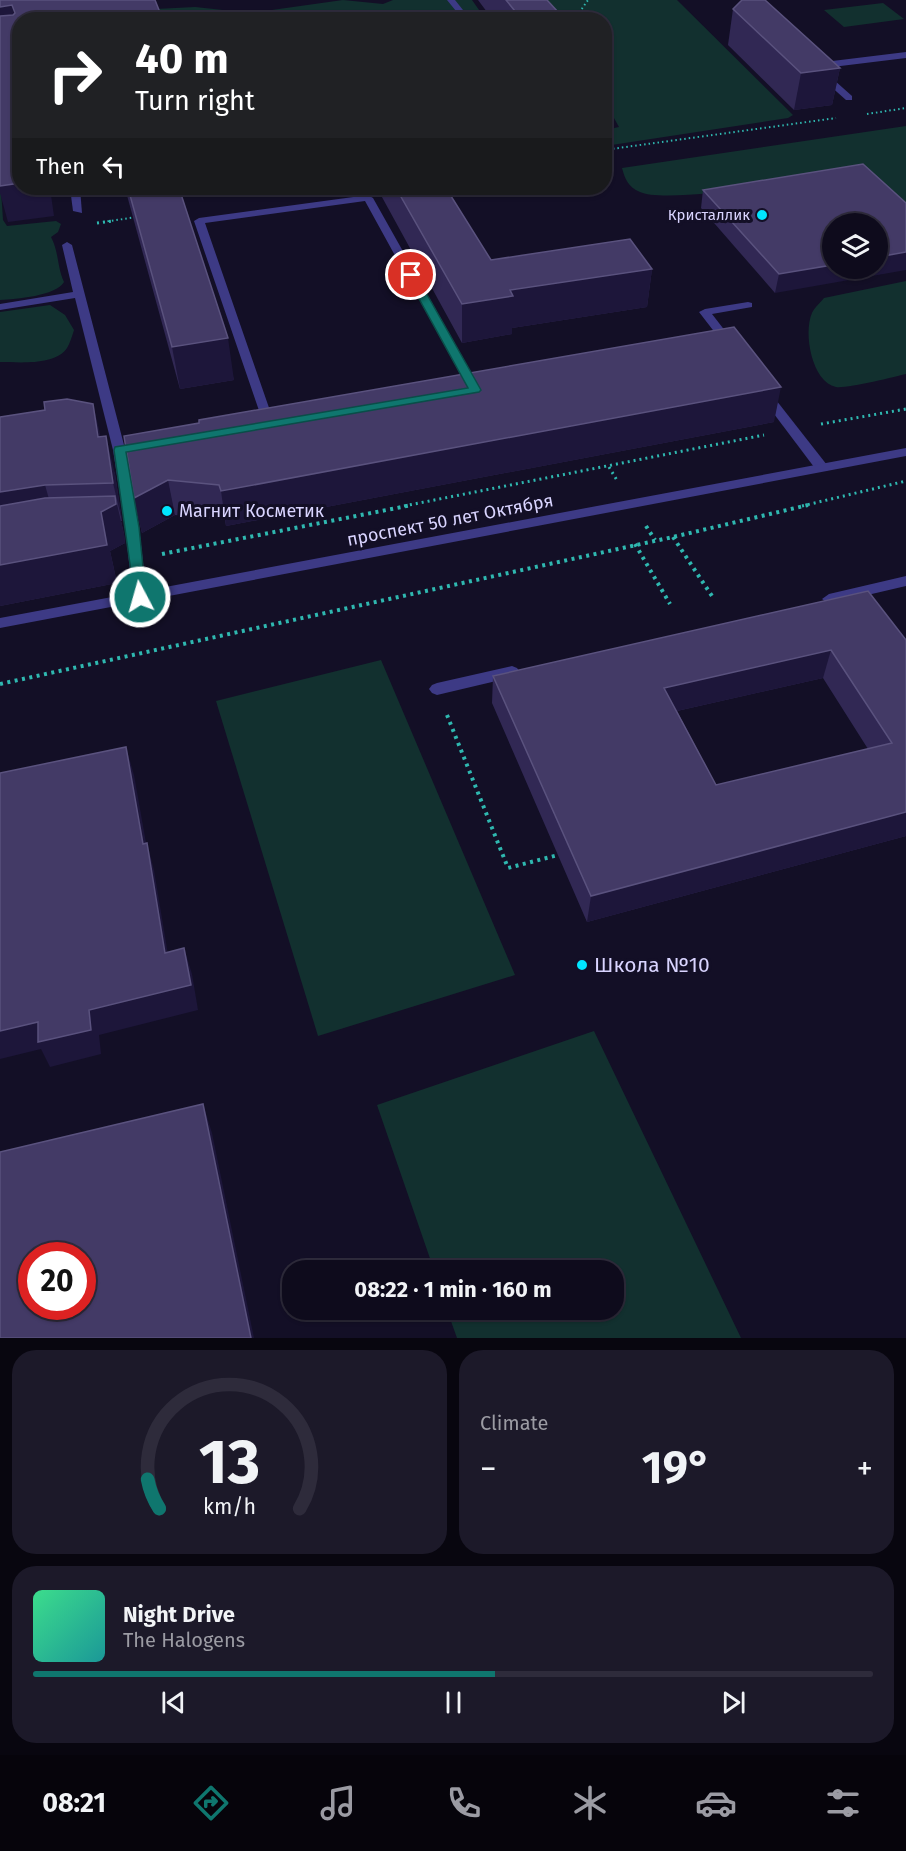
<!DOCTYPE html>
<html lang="en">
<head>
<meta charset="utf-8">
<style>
	:root { --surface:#0e0b1c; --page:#1c1929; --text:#f1f3f6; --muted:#9b9ba3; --line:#2e2b3b; --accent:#0f766e }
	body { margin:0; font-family:"Fira Sans",sans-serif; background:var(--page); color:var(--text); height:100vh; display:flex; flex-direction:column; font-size:22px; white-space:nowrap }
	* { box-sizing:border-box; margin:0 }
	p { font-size:20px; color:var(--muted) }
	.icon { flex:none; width:33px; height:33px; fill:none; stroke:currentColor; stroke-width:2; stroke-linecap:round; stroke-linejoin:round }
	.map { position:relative; height:1338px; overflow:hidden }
	.drawer { display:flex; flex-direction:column; gap:12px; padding:12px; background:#08060f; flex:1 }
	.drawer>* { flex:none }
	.hud { position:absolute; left:12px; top:12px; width:600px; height:183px; border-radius:24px; box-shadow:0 2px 4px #0004,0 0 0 2px var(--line); background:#202124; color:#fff; overflow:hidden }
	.buttons { position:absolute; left:822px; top:213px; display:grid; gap:12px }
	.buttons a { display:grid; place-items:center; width:66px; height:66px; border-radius:50%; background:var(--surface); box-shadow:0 2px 4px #0004,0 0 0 2px var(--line); font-size:30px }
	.speed { position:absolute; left:18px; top:1242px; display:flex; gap:12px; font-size:30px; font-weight:700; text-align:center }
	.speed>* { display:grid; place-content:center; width:78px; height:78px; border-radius:50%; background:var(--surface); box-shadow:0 2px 4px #0004,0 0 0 2px var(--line); line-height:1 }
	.speed .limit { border:9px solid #d22; background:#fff; color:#111 }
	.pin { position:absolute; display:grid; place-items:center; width:51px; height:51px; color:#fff; margin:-26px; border:3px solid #fff; border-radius:50%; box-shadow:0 2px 6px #0007 }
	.me { position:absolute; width:66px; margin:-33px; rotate:354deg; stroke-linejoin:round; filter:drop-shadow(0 0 4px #0008) }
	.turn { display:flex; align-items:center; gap:21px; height:126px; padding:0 24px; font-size:27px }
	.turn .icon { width:78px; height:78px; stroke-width:2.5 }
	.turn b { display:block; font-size:42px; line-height:51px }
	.then { display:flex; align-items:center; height:57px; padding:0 24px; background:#0003; gap:12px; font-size:22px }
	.big { font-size:45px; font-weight:700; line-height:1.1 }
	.drawer .tile { flex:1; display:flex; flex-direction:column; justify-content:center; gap:9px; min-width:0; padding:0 21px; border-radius:24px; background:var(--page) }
	.drawer .dial { align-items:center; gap:0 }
	.dial svg { height:156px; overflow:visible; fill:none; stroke:var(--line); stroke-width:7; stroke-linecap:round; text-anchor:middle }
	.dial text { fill:var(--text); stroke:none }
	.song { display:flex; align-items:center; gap:18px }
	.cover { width:72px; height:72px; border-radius:9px; background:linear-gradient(135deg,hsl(150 70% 55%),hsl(180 70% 35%)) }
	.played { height:6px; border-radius:3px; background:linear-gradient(90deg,var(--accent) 55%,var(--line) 55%) }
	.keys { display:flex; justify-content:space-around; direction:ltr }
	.heat { display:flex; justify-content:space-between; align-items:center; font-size:33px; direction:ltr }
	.drawer .tiles { flex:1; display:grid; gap:12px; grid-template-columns:1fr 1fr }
	.tile:last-child { grid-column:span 2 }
	.trip { position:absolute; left:282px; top:1260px; width:342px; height:60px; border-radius:24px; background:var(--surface); box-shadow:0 2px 4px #0004,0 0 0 2px var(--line); font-weight:700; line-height:60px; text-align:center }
	.tab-bar { display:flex; height:96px; justify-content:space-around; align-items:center; background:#06040b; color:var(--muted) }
	.tab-bar .icon { width:42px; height:42px }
	.tab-bar .on { color:var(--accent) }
	.tab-bar b { font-size:27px; color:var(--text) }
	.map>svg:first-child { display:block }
	.green { fill:#12302f }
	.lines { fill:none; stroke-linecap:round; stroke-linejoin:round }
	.path-far2 { stroke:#2fb8b0; stroke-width:2; stroke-dasharray:1.5 3; stroke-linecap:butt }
	.path-far1 { stroke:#2fb8b0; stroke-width:3; stroke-dasharray:2 4; stroke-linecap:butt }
	.path { stroke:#2fb8b0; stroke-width:4; stroke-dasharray:3 4.5; stroke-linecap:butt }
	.service { fill:#3d3a85; fill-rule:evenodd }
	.tertiary { fill:#3d3a85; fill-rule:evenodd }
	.wall { fill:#312854; fill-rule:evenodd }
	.shaded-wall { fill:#1d163a }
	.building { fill:#433a66; stroke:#5a527e; stroke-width:1.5; fill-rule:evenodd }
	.route { fill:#0f766e; stroke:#0a4d48; stroke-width:1.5 }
	.poi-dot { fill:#00e5ff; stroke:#130f26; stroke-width:2 }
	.labels { text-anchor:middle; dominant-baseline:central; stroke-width:6; stroke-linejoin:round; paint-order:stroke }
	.far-poi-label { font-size:15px; fill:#d9d4ff; stroke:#130f26; text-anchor:end }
	.poi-label { font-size:18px; fill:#d9d4ff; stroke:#130f26; text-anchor:start }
	.street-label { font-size:18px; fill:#d9d4ff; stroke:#130f26 }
	.near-poi-label { font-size:21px; fill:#d9d4ff; stroke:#130f26; text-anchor:start }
</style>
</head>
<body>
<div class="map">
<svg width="906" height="1338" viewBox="0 0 906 1338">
	<rect width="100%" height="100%" fill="#130f26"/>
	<g class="green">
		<path d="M 343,0 L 383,4 L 393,0 L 472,0 L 484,17 L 478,20 L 433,19 L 424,16 L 390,20 L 160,20 L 156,9 L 195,7 L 251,13 Z"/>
		<path d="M 545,0 L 677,0 L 793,115 L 788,118 L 605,146 L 605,130 L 619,127 L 605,102 L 604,20 L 558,19 Z"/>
		<path d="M 883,3 L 904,19 L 844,27 L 824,10 Z"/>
		<path d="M 906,126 L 906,207 L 868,174 C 829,178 666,205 640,192 C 628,187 625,179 622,168 Z"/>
		<path d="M 0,175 L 3,220 L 7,226 L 56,221 L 61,224 L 58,232 L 51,237 C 59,252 57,267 64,282 C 56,296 16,299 0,300 Z"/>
		<path d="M 906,281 L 906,374 C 894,377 845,389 836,387 C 812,382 803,333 812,313 C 814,308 820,303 824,298 Z"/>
		<path d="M 50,305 L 65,315 L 74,330 C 72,336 70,343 67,348 C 55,366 19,362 0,362 L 0,312 Z"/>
		<path d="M 381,660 L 515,975 L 318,1036 L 216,701 Z"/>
		<path d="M 594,1031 L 741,1338 L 457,1338 L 447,1310 L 614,1310 L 614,1270 L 434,1270 L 377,1105 Z"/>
	</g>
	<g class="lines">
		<g class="path-far2">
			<path d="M 574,20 L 588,0"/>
			<path d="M 867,114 L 906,108"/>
			<path d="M 604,150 L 836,118"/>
			<path d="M 103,222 L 137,217"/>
		</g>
		<g class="path-far1">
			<path d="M 97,223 L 113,221"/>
			<path d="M 821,424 L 906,409"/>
			<path d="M 609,467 L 618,482"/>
			<path d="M 404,506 L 764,435"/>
			<path d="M 802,506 L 906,481"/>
		</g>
		<g class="path">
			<path d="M 646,526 L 655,540"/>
			<path d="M 673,537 L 712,596"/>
			<path d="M 635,544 L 670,604"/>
			<path d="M 162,554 L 412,505"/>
			<path d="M 0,684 L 673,537 L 808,505"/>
			<path d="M 447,715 L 508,868 L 558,855"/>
		</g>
		<g class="service">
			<path d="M 447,0 L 455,0 L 471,20 L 462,20 L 459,16 L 398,20 L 456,11 Z"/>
			<path d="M 906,52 L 906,58 L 816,69 L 812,66 L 816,63 Z"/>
			<path d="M 819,72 L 825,72 L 852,96 L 852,100 L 846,100 L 819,76 Z"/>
			<path d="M 70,188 L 80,188 L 82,213 L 73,211 Z"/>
			<path d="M 368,195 L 373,198 L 481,390 L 475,394 L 469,390 L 365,201 L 205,223 L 275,425 L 273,428 L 265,428 L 194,221 L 199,218 Z"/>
			<path d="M 67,242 L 72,245 L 124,445 L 146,441 L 152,445 L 150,448 L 126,453 L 139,527 L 147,597 L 140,602 L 133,597 L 125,527 L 113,450 L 75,298 L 0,310 L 0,304 L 73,292 L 62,245 Z"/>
			<path d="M 748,302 L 752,303 L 752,307 L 712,314 L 736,345 L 734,347 L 726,347 L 699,312 L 705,309 Z"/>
			<path d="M 765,390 L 769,391 L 827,465 L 828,468 L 827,471 L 817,471 L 759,394 Z"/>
			<path d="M 906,576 L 906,586 L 829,604 L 822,599 L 829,594 Z"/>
			<path d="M 512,666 L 517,668 L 520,672 L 517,676 L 437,695 L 432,693 L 429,689 L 432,685 L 437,683 Z"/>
		</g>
		<path class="tertiary" d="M 906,448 L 906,456 L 0,628 L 0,618 Z"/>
	</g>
	<g class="wall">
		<path d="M 478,0 L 547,0 L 557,20 L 493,20 Z"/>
		<path d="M 733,9 L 840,68 L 832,105 L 794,110 L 728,45 Z"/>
		<path d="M 863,164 L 775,293 L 701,208 L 703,190 Z"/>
		<path d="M 125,188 L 179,188 L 234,380 L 180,389 Z"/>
		<path d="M 377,188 L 446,188 L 491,260 L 652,269 L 647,307 L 512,328 L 512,334 L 462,343 Z"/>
		<path d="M 45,410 L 101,437 L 115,474 L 122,521 L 121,521 L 124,534 L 125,543 L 110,551 L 117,583 L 0,606 L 0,417 Z"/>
		<path d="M 774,422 L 226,526 L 225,520 L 175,515 L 142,533 L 134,498 L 199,423 Z"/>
		<path d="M 906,640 L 906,836 L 587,922 L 492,703 L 493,676 ZM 823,678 L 868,749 L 716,785 L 677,711 Z"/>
	</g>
	<g class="shaded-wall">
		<path d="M 12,5 L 20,38 L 0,40 L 0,7 Z"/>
		<path d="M 558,12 L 557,20 L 519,20 L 519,16 Z"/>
		<path d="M 840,68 L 832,105 L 794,110 L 801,73 Z"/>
		<path d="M 20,183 L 20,188 L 50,188 L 54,216 L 8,222 L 0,193 L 0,186 Z"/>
		<path d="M 906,252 L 906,270 L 775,293 L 779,274 L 832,265 L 832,268 L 878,268 L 878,257 Z"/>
		<path d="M 652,269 L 647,307 L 512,328 L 512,334 L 462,343 L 462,304 L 510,290 Z"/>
		<path d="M 228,338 L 234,380 L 180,389 L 172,347 Z"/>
		<path d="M 781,387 L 774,422 L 226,526 L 221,491 Z"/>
		<path d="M 93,404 L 102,442 L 98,437 Z"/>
		<path d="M 106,436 L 115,474 L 122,521 L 113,483 Z"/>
		<path d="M 168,480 L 175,515 L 142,533 L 134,498 Z"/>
		<path d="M 45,485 L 56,524 L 0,532 L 0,492 Z"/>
		<path d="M 115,496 L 124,534 L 125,543 L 110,551 L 117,583 L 0,606 L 0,565 L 101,512 Z"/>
		<path d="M 831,650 L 823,678 L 659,715 L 664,688 Z"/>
		<path d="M 126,747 L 134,775 L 151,871 L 143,844 Z"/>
		<path d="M 906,812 L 906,836 L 587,922 L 591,896 Z"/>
		<path d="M 147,843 L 154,870 L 172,979 L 165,953 Z"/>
		<path d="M 184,948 L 192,974 L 198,1010 L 99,1035 L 101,1054 L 50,1067 L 41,1049 L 0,1059 L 0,1031 L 89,1010 Z"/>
		<path d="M 203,1104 L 212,1133 L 254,1338 L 251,1338 Z"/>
	</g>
	<g class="building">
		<path d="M 0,0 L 155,0 L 163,20 L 20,20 L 20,183 L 0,186 L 0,16 L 13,15 L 15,13 L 12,5 L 0,7 Z"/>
		<path d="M 506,0 L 547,0 L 558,12 L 519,16 Z"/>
		<path d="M 742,0 L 765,0 L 840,68 L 801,73 L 733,9 Z"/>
		<path d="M 863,164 L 906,203 L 906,252 L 878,257 L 878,224 L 832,224 L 832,265 L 779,274 L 703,190 Z"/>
		<path d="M 128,188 L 179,188 L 228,338 L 172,347 Z"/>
		<path d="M 396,188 L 446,188 L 491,260 L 630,239 L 652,269 L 510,290 L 513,296 L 462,304 Z"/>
		<path d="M 734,327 L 781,387 L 221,491 L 219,485 L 168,480 L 134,498 L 124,436 L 199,423 L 199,420 Z"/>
		<path d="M 67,399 L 93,404 L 98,437 L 106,436 L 113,483 L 45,485 L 0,492 L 0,417 L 45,410 L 44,402 Z"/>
		<path d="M 115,496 L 116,504 L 101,512 L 107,545 L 0,565 L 0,506 L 45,498 Z"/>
		<path d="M 868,591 L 906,640 L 906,812 L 591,896 L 493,676 ZM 831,650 L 892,743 L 716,785 L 664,688 Z"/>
		<path d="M 126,747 L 143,844 L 147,843 L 165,953 L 184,948 L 191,985 L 89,1010 L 91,1030 L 38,1042 L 38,1022 L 0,1031 L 0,773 Z"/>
		<path d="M 203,1104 L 251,1338 L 0,1338 L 0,1152 ZM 32,1256 L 82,1256 L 82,1306 L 32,1306 Z"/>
	</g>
	<path class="route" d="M 411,272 L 416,275 L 481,390 L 479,392 L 126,452 L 139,527 L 146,597 L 144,600 L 135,600 L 114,450 L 115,447 L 468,388 L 406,275 Z"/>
	<g class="poi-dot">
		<circle cx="762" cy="215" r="6"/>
		<circle cx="167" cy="511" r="6"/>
		<circle cx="582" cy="965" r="6"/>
	</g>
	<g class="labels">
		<g class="far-poi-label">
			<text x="750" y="215">Кристаллик</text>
		</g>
		<g class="poi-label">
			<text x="179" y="511">Магнит Косметик</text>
		</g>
		<g class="street-label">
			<text transform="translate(450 520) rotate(-11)">проспект 50 лет Октября</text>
		</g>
		<g class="near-poi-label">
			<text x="594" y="965">Школа №10</text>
		</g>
	</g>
</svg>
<div class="buttons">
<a><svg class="icon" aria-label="layers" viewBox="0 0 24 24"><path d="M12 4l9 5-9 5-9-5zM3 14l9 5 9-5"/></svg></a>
</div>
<div class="speed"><div class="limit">20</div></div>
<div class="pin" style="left:411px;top:275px;background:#d93025"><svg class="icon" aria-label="arrive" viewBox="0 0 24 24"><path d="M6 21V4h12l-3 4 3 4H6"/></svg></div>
<svg class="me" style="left:140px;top:597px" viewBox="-20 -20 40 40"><circle r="17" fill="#0f766e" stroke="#fff" stroke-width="3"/><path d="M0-11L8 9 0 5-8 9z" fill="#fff"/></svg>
<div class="trip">08:22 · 1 min · 160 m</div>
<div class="hud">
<div class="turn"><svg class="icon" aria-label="right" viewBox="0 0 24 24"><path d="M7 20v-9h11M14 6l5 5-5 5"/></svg><div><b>40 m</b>Turn right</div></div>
<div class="then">Then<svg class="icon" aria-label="left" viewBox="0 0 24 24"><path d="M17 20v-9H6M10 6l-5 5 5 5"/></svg></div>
</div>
</div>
<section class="drawer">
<div class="tiles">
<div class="tile dial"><svg viewBox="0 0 100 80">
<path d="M14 69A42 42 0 1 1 86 69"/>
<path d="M14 69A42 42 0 0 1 8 54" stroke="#0f766e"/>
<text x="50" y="56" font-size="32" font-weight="700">13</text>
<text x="50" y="72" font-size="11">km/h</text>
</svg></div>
<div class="tile"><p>Climate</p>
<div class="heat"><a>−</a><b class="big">19°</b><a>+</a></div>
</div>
<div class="tile">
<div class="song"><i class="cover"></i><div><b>Night Drive</b><p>The Halogens</p></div></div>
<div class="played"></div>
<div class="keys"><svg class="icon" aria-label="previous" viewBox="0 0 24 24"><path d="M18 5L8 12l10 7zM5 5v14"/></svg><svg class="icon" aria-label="pause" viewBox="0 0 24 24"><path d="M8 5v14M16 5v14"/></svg><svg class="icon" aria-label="next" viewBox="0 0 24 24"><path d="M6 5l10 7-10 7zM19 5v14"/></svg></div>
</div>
</div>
</section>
<nav class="tab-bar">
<b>08:21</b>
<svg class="icon on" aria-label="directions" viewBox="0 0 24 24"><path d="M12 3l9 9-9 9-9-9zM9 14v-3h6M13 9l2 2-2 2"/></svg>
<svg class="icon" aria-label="music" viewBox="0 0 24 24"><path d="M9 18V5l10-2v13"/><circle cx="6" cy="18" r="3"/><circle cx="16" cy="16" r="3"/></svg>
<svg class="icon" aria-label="phone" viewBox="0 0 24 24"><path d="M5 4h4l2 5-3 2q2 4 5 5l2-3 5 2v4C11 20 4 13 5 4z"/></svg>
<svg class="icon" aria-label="climate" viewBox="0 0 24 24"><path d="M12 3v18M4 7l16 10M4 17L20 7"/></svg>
<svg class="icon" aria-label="car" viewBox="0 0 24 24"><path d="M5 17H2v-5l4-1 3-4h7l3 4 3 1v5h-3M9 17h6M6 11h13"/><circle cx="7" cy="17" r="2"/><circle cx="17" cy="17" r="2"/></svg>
<svg class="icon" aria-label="filters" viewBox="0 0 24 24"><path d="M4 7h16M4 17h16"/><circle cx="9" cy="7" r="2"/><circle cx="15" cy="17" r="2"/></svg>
</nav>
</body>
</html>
